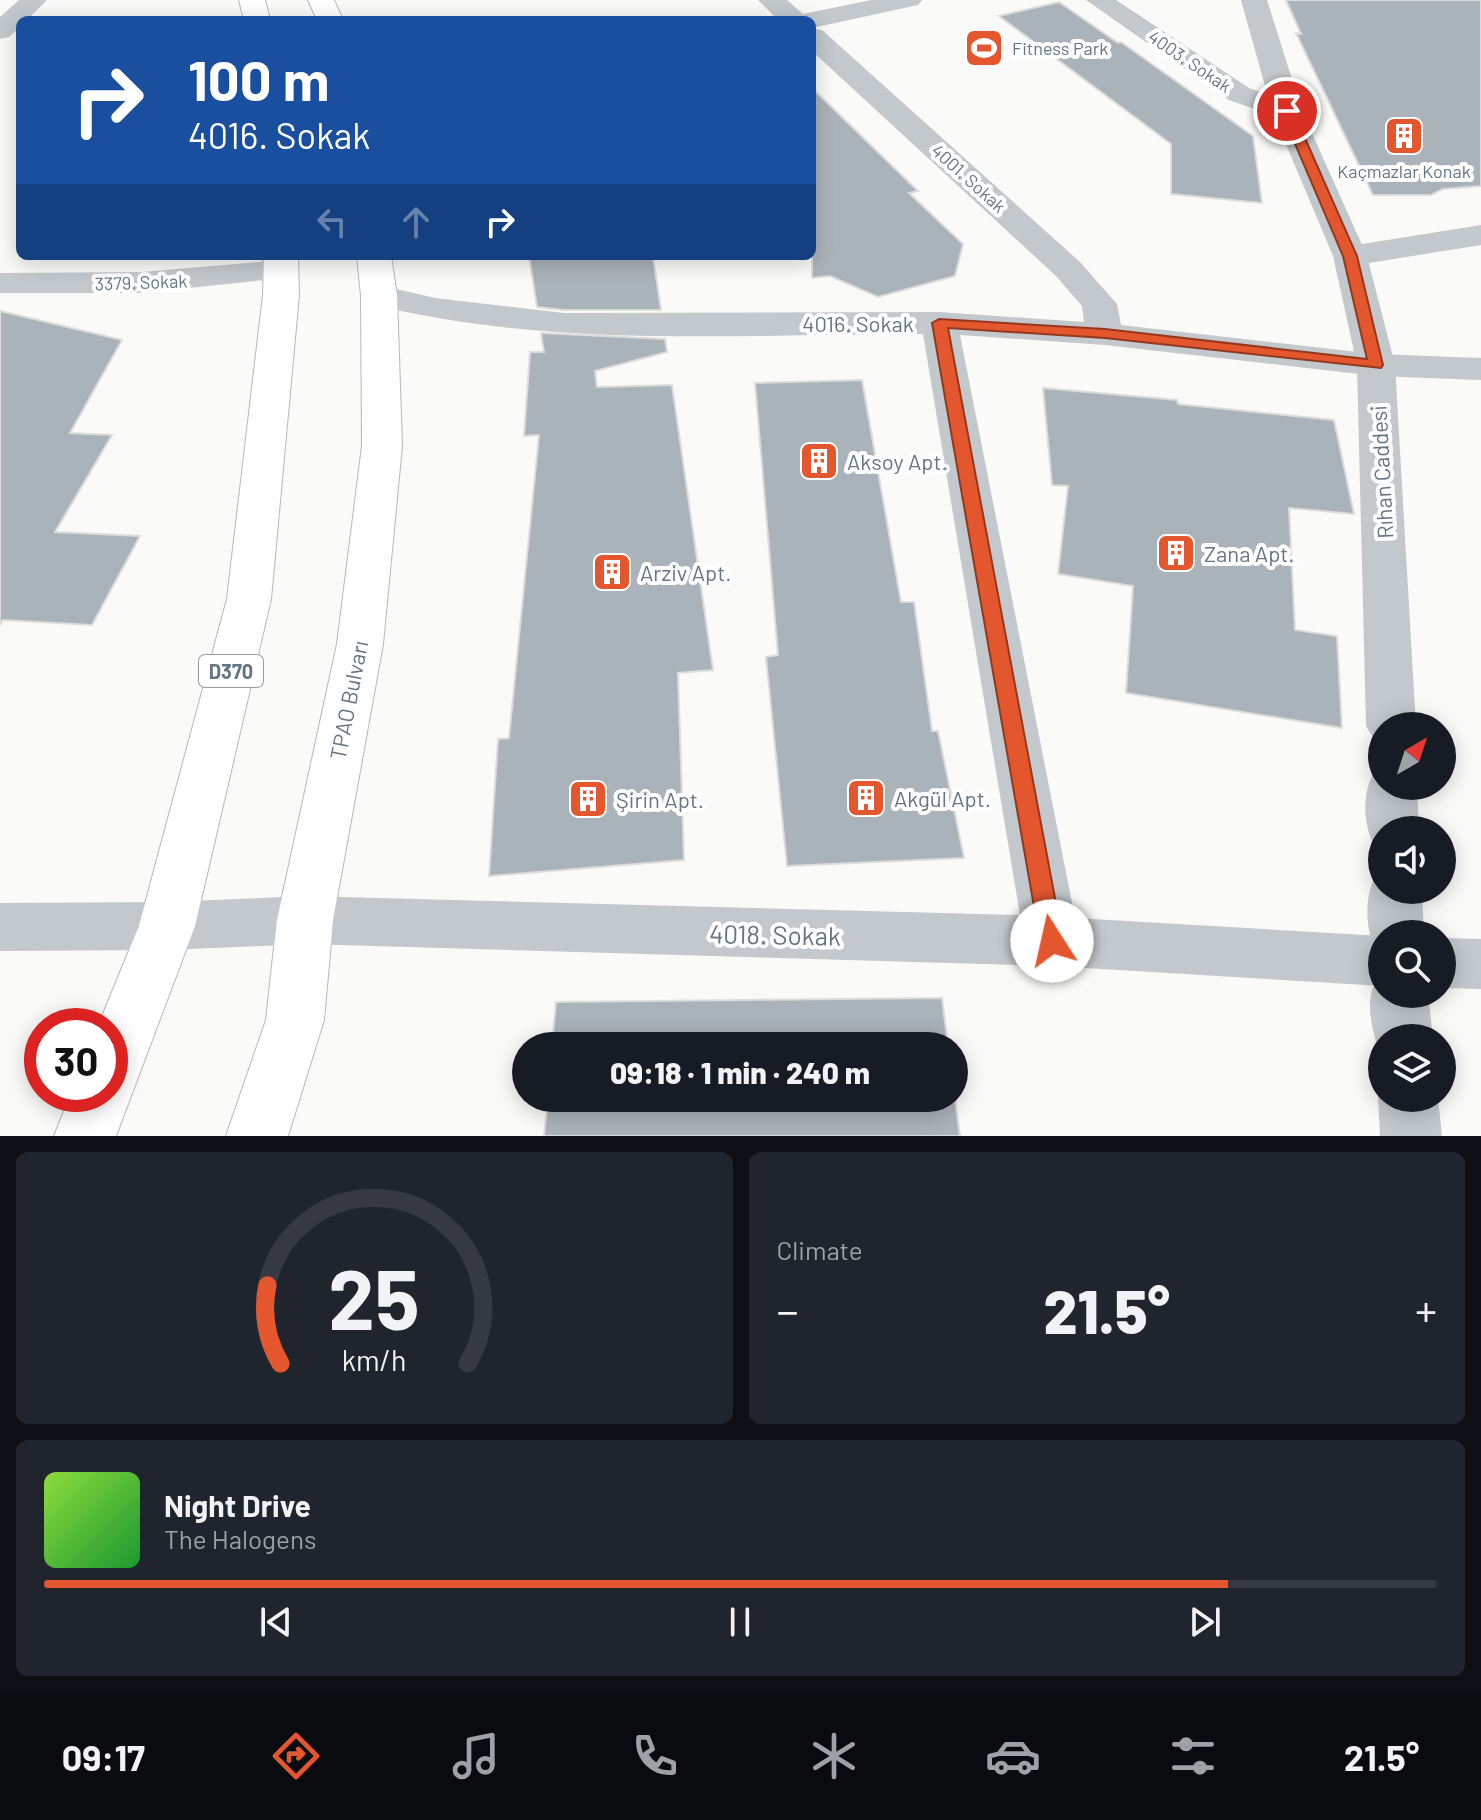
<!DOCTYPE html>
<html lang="en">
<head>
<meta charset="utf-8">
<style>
	:root { --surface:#171b24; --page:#20242c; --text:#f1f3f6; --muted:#9ea1a6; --line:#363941; --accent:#e4572e }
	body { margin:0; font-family:Barlow,sans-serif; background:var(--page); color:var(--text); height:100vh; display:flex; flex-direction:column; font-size:30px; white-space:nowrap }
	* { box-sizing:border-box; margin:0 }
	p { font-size:26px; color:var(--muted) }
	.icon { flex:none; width:44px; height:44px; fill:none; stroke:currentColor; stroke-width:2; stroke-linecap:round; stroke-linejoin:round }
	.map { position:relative; height:1136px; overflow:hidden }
	.details { display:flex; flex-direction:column; gap:16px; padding:16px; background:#0d0f14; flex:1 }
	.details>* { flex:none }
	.hud { position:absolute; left:16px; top:16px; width:800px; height:244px; border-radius:12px; box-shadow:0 4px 20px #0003; background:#1a4fa0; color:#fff; overflow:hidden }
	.needle { width:52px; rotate:39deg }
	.controls { position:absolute; left:1368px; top:712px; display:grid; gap:16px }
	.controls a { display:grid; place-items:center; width:88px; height:88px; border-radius:50%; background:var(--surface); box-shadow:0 4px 20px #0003; font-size:40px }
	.speed { position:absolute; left:24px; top:1008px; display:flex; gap:16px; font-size:40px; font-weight:700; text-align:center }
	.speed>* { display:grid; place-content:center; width:104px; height:104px; border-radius:50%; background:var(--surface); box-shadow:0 4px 20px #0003; line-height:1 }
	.speed .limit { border:12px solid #d22; background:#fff; color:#111 }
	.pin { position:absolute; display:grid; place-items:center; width:68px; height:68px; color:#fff; margin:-34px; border:4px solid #fff; border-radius:50%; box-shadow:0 2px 8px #0007 }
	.me { position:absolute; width:88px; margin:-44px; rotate:350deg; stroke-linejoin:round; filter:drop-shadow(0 0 6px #0008) }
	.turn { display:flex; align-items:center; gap:28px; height:168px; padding:0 40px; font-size:36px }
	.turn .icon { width:104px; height:104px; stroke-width:2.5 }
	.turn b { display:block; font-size:56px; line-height:68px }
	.lanes { display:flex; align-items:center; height:76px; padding:0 40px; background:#0003; justify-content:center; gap:40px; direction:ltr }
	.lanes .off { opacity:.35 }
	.big { font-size:60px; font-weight:800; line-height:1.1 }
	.details .card { flex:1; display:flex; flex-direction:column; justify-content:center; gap:12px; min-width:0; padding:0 28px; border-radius:12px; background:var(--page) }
	.details .dial { align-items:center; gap:0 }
	.dial svg { height:208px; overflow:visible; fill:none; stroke:var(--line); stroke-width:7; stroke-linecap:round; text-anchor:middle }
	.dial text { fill:var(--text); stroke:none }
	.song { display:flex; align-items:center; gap:24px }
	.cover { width:96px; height:96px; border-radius:12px; background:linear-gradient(135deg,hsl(90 70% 55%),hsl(130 70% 35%)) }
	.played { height:8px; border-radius:4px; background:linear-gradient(90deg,var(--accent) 85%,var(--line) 85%) }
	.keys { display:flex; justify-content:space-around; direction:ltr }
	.heat { display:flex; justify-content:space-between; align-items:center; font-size:44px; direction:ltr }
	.details .tiles { flex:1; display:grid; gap:16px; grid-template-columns:1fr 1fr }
	.card:last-child { grid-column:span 2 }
	.trip { position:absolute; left:512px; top:1032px; width:456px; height:80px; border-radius:40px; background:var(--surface); box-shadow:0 4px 20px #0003; font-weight:800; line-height:80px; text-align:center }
	.dock { display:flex; height:128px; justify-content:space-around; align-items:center; background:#090b0e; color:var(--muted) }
	.dock .icon { width:56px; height:56px }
	.dock .selected { color:var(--accent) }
	.dock b { font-size:36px; color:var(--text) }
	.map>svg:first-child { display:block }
	.building { fill:#aab3b9; stroke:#dcdcda; stroke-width:2 }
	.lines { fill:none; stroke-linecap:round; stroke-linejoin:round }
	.trunk-casing { stroke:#b4b9bd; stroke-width:2 }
	.minor { fill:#c3c8cc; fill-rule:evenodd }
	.tertiary { fill:#c3c8cc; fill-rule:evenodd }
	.trunk { fill:#fff; fill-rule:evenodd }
	.route { fill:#e4572e; stroke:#94391e; stroke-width:2 }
	.labels { text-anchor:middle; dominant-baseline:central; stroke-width:8; stroke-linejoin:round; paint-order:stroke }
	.far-poi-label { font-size:18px; fill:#657683; stroke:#fff; text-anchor:start }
	.far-street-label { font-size:18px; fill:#657683; stroke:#fff }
	.shield { fill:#fff; stroke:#939fa8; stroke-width:2 }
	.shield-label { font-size:20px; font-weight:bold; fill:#657683 }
	.street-label { font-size:22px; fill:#657683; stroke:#fff }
	.poi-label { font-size:22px; fill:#657683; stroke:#fff; text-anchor:start }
	.near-street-label { font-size:26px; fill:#657683; stroke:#fff }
</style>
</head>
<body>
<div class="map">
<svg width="1481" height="1136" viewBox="0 0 1481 1136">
	<rect width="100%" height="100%" fill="#fafaf8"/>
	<g class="building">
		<path d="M 1286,0 L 1481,0 L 1481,186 L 1443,189 L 1431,195 L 1373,195 L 1296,33 L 1301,34 Z"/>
		<path d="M 1059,2 L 1118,43 L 1121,42 L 1253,136 L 1262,203 L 1171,194 L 1171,144 L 999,16 Z"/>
		<path d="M 812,88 L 918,191 L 909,193 L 963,244 L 955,276 L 878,297 L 830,276 L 812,278 Z"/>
		<path d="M 529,256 L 653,256 L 661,310 L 564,310 L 537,307 Z"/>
		<path d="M 0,311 L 122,340 L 70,433 L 112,435 L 55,532 L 140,536 L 92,625 L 3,620 L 0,625 Z"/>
		<path d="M 541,333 L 665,339 L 667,352 L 595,371 L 597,387 L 672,385 L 713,670 L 678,673 L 684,860 L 489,876 L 498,739 L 509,738 L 539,435 L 524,436 L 530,352 L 544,352 Z"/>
		<path d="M 862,380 L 901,602 L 914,602 L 932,731 L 938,731 L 964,858 L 787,866 L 766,657 L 778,655 L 755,383 Z"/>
		<path d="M 1043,388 L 1177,400 L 1178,404 L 1334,420 L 1354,514 L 1289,508 L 1295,630 L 1337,636 L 1342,728 L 1126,693 L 1133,586 L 1058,574 L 1068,486 L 1052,485 Z"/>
		<path d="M 942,998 L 948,1046 L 552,1046 L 556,1002 Z"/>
		<path d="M 954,1091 L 960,1136 L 544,1136 L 548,1098 L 954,1098 Z"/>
	</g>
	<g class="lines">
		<defs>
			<g id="trunk">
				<path d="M 239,0 L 265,0 L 270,20 L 244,20 Z"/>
				<path d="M 308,0 L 334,0 L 343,20 L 317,20 Z"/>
				<path d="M 264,256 L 298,256 L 299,295 L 271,599 L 195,926 L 116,1136 L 54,1136 L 71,1094 L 110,1094 L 110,1026 L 98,1026 L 139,926 L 227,599 L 263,295 Z"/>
				<path d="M 357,256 L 391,256 L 397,296 L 402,446 L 383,644 L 333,920 L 324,1020 L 288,1136 L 226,1136 L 266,1020 L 277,920 L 337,644 L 362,446 L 361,296 Z"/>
			</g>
		</defs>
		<use href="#trunk" class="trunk-casing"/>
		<g class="minor">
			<path d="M 19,0 L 47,0 L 27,20 L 20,20 L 20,27 L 9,37 L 0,39 L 0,17 Z"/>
			<path d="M 758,0 L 787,0 L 803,14 L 871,0 L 922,0 L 918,5 L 812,28 L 822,30 L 1080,262 L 1117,304 L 1121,325 L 1376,354 L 1481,358 L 1481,380 L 1376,376 L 1105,345 L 960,335 L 1075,918 L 1382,936 L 1382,986 L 1052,966 L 305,944 L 167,950 L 0,951 L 0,903 L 167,902 L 305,896 L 1020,915 L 923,334 C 737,334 548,349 367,303 L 361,296 L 367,289 L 379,285 L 435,298 L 564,313 L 939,312 L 1084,322 L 1082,306 L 1056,276 L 812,51 L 812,20 L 778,20 Z"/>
			<path d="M 1086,0 L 1116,0 L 1249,88 L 1297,105 L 1302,111 L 1297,117 L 1287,120 L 1277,117 L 1229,100 Z"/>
			<path d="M 1481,225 L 1481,245 L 1350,266 L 1338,263 L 1333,256 L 1338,249 L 1350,246 Z"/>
			<path d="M 281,260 L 293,263 L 298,270 L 293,277 L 141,293 L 0,293 L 0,273 L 141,272 Z"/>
			<path d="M 1442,938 L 1481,939 L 1481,989 L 1442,988 Z"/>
		</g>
		<g class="tertiary">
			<path d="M 1241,0 L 1267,0 L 1302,111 L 1367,256 L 1395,365 L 1416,726 L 1382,726 L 1382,742 L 1374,739 L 1366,726 L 1357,365 L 1333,256 L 1272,111 Z"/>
			<path d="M 1382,769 L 1382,786 L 1417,786 L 1419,830 L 1382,830 L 1382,848 L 1374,845 C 1363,823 1362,794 1374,772 Z"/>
			<path d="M 1382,871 L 1382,890 L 1422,890 L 1424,934 L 1382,934 L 1382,953 L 1376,951 C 1365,927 1364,898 1376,874 Z"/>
			<path d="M 1382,974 L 1382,994 L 1428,994 L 1433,1038 L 1382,1038 L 1382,1057 C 1372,1034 1361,993 1382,974 Z"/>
			<path d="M 1382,1088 L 1382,1098 L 1438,1098 L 1442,1136 L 1380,1136 L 1378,1098 Z"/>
		</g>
		<use href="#trunk" class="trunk"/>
	</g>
	<path class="route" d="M 1287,107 L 1293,111 L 1357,256 L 1383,365 L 1381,368 L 1105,338 L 948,328 L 1063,941 L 1060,948 L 1052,951 L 1043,948 L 1040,941 L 932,323 L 939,319 L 1105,329 L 1367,359 L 1343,256 L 1281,111 Z"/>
	<defs>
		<symbol id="stadium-square" viewBox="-11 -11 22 22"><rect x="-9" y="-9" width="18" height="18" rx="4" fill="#e4572e" stroke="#fff"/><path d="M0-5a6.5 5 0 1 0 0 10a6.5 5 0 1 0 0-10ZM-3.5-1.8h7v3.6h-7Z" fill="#fff"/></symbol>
		<symbol id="building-square" viewBox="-11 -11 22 22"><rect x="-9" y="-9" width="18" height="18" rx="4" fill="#e4572e" stroke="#fff"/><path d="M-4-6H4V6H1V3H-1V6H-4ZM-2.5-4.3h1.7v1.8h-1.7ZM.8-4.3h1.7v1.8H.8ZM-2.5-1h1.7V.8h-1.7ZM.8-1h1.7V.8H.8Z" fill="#fff"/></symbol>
	</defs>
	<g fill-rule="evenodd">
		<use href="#stadium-square" x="962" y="26" width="44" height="44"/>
		<use href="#building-square" x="1382" y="114" width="44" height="44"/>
		<use href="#building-square" x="797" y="439" width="44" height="44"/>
		<use href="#building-square" x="1154" y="531" width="44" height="44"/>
		<use href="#building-square" x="590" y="550" width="44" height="44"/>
		<use href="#building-square" x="844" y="776" width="44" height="44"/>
		<use href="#building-square" x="566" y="777" width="44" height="44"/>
	</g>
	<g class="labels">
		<g class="far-poi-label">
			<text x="1012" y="48">Fitness Park</text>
			<text x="1404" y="171" text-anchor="middle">Kaçmazlar Konak</text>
		</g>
		<g class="far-street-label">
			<text transform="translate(1190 61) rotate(34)">4003. Sokak</text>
			<text transform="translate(969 178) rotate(42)">4001. Sokak</text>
			<text transform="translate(141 282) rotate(-2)">3379. Sokak</text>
		</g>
		<rect class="shield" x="199" y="655" width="64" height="32" rx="6"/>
		<g class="shield-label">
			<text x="231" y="671">D370</text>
		</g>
		<g class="street-label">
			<text x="858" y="323">4016. Sokak</text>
			<text transform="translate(1381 472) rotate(-93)">Rıhan Caddesi</text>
			<text transform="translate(348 700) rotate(-79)">TPAO Bulvarı</text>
		</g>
		<g class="poi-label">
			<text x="847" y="461">Aksoy Apt.</text>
			<text x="1204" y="553">Zana Apt.</text>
			<text x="640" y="572">Arziv Apt.</text>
			<text x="894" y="798">Akgül Apt.</text>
			<text x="616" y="799">Şirin Apt.</text>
		</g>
		<g class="near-street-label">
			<text transform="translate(775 934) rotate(1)">4018. Sokak</text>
		</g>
	</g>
</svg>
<div class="controls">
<a><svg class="needle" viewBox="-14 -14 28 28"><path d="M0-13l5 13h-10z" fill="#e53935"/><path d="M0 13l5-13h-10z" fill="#9ea1a6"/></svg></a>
<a><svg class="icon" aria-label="sound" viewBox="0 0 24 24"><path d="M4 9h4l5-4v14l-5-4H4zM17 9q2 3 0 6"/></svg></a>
<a><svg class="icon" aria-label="search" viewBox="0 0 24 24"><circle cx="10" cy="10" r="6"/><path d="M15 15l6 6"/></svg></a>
<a><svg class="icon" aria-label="layers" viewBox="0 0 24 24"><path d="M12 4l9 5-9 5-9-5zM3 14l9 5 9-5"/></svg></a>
</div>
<div class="speed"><div class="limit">30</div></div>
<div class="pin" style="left:1287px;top:111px;background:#d93025"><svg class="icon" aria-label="arrive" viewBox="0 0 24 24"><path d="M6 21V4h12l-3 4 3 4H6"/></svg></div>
<svg class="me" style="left:1052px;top:941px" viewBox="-20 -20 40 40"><circle r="19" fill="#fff"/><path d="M0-13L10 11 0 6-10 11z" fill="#e4572e"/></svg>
<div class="trip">09:18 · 1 min · 240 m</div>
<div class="hud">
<div class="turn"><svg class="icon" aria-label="right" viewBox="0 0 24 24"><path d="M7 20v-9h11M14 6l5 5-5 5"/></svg><div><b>100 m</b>4016. Sokak</div></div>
<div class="lanes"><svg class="icon off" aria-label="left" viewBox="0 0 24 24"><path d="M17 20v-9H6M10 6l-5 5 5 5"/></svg><svg class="icon off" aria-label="ahead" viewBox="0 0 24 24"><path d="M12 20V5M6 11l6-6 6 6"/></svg><svg class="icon" aria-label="right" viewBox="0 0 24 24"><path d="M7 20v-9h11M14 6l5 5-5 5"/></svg></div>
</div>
</div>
<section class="details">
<div class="tiles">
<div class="card dial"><svg viewBox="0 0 100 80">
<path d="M14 69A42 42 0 1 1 86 69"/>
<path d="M14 69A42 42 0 0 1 9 39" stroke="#e4572e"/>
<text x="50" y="56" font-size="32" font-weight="700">25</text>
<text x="50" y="72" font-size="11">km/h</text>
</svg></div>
<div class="card"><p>Climate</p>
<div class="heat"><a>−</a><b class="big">21.5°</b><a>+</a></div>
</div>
<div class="card">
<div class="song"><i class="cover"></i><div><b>Night Drive</b><p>The Halogens</p></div></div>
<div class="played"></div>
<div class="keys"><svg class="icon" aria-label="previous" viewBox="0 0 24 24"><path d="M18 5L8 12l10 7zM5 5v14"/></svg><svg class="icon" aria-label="pause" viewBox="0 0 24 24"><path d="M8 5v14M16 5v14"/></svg><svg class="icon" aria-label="next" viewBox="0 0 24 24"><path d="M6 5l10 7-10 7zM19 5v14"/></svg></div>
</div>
</div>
</section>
<nav class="dock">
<b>09:17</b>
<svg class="icon selected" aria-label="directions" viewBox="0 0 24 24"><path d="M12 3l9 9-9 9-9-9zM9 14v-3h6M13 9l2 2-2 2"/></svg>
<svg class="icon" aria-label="music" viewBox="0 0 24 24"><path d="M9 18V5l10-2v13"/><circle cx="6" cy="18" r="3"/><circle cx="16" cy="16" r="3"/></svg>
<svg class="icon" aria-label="phone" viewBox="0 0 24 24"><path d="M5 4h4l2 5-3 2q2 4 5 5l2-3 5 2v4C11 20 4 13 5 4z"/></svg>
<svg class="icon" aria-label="climate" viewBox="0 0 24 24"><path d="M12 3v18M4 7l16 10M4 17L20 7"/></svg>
<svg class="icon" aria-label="car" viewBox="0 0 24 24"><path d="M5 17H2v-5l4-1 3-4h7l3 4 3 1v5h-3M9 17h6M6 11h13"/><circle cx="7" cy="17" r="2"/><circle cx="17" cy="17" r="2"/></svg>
<svg class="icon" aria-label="filters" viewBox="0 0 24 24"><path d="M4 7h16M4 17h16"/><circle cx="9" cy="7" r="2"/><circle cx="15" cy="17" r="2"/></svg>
<b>21.5°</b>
</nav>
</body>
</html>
